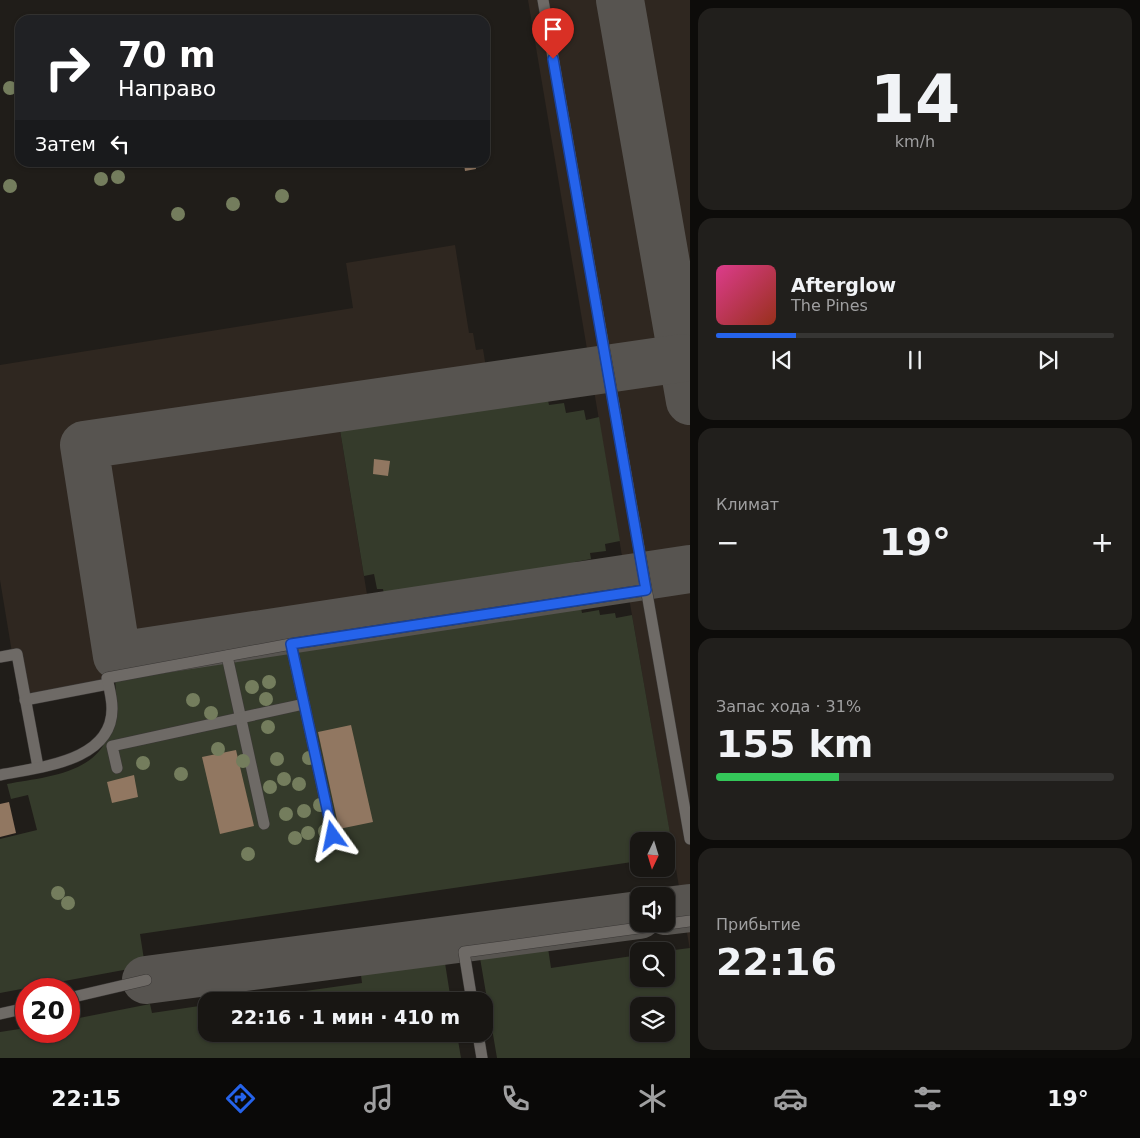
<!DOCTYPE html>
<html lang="ru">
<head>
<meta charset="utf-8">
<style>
	:root { --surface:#181613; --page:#211f1c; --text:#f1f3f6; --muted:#9f9fa0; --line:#363533; --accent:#2563eb }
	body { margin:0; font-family:"DejaVu Sans",sans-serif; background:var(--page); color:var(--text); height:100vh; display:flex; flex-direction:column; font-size:19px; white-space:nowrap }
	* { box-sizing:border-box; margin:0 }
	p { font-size:16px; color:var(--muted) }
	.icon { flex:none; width:28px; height:28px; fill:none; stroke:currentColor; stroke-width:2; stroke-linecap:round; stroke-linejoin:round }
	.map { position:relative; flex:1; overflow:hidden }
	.drawer { display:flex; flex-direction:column; gap:8px; padding:8px; background:#0d0c0a; width:450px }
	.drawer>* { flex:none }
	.guide { position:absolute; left:15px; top:15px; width:475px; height:152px; border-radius:15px; box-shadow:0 1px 4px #0004,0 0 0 1px var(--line); background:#202124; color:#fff; overflow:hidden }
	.needle { width:32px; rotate:184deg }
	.tools { position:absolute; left:630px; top:832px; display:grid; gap:10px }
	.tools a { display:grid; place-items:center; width:45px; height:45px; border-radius:10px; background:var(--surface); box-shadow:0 1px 4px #0004,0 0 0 1px var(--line); font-size:25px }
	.speed { position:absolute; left:15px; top:978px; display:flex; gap:10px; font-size:25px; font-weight:700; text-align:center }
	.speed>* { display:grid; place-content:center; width:65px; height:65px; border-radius:50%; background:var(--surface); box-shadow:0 1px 4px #0004,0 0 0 1px var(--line); line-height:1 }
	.speed .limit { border:8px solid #d22; background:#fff; color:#111 }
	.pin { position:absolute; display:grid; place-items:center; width:42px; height:42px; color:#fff; margin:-51px -21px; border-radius:50% 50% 50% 0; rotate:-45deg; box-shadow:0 0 5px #0007 }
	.pin .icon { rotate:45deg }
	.me { position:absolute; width:55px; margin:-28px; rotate:348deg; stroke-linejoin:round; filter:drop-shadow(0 0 4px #0008) }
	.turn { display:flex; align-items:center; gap:18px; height:105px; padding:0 20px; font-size:22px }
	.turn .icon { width:65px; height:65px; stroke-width:2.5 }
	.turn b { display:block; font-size:35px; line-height:42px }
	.then { display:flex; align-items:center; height:48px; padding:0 20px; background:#0003; gap:10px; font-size:19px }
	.big { font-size:38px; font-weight:700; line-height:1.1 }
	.drawer .widget { flex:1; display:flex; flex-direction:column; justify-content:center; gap:8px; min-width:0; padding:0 18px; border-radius:15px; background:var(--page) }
	.drawer .dial { align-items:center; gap:0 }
	.dial b { font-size:65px; line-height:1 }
	.song { display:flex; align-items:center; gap:15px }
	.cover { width:60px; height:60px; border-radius:8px; background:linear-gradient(135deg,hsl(330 70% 55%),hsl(10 70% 35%)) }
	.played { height:5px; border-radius:2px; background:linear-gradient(90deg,var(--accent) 20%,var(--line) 20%) }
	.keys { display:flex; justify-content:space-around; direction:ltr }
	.heat { display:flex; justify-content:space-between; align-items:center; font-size:28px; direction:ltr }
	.charge { height:8px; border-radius:4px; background:linear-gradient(90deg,#34c759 31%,var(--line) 0) }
	.trip { position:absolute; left:198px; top:992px; width:295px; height:50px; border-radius:15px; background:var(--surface); box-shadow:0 1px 4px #0004,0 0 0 1px var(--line); font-weight:700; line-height:50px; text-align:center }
	.menu { display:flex; height:80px; justify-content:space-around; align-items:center; background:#0a0908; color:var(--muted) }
	.menu .icon { width:35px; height:35px }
	.menu .on { color:var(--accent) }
	.menu b { font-size:22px; color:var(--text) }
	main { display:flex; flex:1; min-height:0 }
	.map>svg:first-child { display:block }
	.built { fill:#2f2720 }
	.green { fill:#353b2b; fill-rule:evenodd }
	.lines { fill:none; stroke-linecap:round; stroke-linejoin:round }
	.taxiway { stroke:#575450; stroke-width:48 }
	.building { fill:#917761 }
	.service-casing { stroke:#3b3836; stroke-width:12 }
	.service { stroke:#6e6a66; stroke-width:11 }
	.tree { fill:#747d5d }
	.route-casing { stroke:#184099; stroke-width:12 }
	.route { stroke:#2563eb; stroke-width:9 }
</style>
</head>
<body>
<main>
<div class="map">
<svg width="690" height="1058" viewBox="0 0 690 1058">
	<rect width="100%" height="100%" fill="#201d19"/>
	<g class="built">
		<path d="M 528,0 L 690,0 L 690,950 L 632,615 Z"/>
		<path d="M 455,245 L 469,333 L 473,333 L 476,350 L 483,349 L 492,405 L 340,430 L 374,637 L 19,695 L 0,580 L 0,365 L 353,308 L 346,263 Z"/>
	</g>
	<g class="green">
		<path d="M 547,396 L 549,405 L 564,403 L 566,413 L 584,410 L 586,420 L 599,417 L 620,541 L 605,544 L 606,551 L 590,553 L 591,559 L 575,562 L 576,571 L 416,597 L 415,593 L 399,596 L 398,591 L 384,594 L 383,589 L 377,589 L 374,574 L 364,576 L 340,430 Z"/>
		<path d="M 580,603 L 582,613 L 599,610 L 600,615 L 615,613 L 616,618 L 632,615 L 674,856 L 666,857 L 666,841 L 639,841 L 639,861 L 140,934 L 145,966 L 0,993 L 0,839 L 37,830 L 28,795 L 11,799 L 7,784 C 38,778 87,775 104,744 C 107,738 108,731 109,725 C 115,706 117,700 115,680 Z"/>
		<path d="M 548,948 L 551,968 L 639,955 L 639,979 L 666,979 L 666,951 L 690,948 L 690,1058 L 497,1058 L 480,958 ZM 666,1006 L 666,1034 L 639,1034 L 639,1006 Z"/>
		<path d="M 445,963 L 451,1001 L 234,1001 L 362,983 L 361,975 Z"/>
		<path d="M 150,1004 L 152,1013 L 206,1005 L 206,1034 L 457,1034 L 461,1058 L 0,1058 L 0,1032 L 26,1028 L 26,1031 L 69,1031 L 69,1020 Z"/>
	</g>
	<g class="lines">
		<g class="taxiway">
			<path d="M 620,0 L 690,401"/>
			<path d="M 682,358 L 84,445 L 117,656 L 690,569"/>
			<path d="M 666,911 L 690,908"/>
			<path d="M 146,980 L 639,915"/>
		</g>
	</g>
	<g class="building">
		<path d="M 475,162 L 476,169 L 465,171 L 464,164 Z"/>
		<path d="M 374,459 L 390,461 L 388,476 L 373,474 Z"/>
		<path d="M 351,725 L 373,822 L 339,829 L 318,732 Z"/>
		<path d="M 236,750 L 254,826 L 220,834 L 202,757 Z"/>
		<path d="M 134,775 L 138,797 L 112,803 L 107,782 Z"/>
		<path d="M 9,802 L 16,833 L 0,837 L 0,804 Z"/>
	</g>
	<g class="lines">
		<defs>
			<g id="service">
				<path d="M 543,0 L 690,839"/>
				<path d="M 291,644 L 333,836"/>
				<path d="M 227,656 L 264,824"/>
				<path d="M 0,657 L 17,654 L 38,767"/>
				<path d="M 25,700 L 108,684"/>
				<path d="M 117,768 L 112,746 L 304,704"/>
				<path d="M 0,775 C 38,767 113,762 112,708 C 112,698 109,687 107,678 L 291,644 L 646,590"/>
				<path d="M 69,998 L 146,980"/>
				<path d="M 472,1001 L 464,952 L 690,921"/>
				<path d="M 0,1014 L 26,1008"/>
				<path d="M 478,1034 L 482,1058"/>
			</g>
		</defs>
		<use href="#service" class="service-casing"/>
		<use href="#service" class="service"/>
	</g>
	<g class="tree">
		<circle cx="10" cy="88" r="7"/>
		<circle cx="118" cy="177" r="7"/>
		<circle cx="101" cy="179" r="7"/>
		<circle cx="10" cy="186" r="7"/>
		<circle cx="282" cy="196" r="7"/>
		<circle cx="233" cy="204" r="7"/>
		<circle cx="178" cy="214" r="7"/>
		<circle cx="269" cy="682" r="7"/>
		<circle cx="252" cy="687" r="7"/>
		<circle cx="266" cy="699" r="7"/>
		<circle cx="193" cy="700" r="7"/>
		<circle cx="211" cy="713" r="7"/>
		<circle cx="268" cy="727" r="7"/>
		<circle cx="218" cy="749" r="7"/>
		<circle cx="309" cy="758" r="7"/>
		<circle cx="277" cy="759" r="7"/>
		<circle cx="243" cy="761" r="7"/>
		<circle cx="143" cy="763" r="7"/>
		<circle cx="181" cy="774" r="7"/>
		<circle cx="284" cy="779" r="7"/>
		<circle cx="299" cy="784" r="7"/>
		<circle cx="270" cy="787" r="7"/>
		<circle cx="320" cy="805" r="7"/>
		<circle cx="304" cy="811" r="7"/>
		<circle cx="286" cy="814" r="7"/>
		<circle cx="325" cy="831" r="7"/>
		<circle cx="308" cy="833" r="7"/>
		<circle cx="295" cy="838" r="7"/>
		<circle cx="248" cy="854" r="7"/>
		<circle cx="58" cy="893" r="7"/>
		<circle cx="68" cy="903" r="7"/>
	</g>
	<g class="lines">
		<defs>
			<path id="route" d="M 333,836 L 291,644 L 646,590 L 553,59"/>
		</defs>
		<use href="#route" class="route-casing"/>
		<use href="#route" class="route"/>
	</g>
</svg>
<div class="tools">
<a><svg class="needle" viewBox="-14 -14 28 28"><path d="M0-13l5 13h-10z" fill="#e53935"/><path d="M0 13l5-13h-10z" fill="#9f9fa0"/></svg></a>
<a><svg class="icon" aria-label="sound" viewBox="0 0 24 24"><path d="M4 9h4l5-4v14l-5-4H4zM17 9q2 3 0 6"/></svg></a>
<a><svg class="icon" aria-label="search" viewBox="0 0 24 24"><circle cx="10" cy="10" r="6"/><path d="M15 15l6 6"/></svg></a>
<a><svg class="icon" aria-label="layers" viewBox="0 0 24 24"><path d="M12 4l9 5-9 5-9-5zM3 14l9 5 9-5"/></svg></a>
</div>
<div class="speed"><div class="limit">20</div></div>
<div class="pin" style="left:553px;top:59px;background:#d93025"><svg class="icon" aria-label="arrive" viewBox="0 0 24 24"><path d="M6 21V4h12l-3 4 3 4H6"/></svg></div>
<svg class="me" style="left:333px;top:836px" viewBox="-20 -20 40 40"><path d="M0-17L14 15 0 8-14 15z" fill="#2563eb" stroke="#fff" stroke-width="4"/></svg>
<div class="trip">22:16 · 1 мин · 410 m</div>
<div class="guide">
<div class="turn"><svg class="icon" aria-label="right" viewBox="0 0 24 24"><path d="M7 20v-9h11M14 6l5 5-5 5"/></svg><div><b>70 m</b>Направо</div></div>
<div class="then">Затем<svg class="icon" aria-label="left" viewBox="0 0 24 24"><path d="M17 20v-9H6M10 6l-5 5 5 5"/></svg></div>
</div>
</div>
<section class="drawer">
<div class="widget dial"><b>14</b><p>km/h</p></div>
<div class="widget">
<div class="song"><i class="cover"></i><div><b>Afterglow</b><p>The Pines</p></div></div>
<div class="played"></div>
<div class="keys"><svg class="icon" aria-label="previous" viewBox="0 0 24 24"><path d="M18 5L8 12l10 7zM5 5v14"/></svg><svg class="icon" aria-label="pause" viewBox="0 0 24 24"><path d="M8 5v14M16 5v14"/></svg><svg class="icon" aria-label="next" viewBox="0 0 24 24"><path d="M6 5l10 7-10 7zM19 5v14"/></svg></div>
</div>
<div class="widget"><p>Климат</p>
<div class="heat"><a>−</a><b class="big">19°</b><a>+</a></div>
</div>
<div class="widget"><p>Запас хода · 31%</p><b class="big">155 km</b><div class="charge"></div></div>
<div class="widget"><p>Прибытие</p><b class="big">22:16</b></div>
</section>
</main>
<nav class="menu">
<b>22:15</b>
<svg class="icon on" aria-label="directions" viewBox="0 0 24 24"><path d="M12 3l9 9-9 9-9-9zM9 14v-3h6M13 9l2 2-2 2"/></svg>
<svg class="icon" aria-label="music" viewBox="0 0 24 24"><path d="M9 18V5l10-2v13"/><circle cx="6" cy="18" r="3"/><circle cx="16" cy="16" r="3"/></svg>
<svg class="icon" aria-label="phone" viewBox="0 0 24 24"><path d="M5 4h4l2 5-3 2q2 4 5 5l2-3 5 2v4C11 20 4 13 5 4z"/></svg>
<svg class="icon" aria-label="climate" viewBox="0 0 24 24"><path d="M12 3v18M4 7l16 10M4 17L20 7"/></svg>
<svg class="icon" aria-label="car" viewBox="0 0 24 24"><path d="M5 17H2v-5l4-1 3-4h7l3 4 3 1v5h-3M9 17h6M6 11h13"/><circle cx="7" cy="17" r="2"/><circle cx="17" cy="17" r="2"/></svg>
<svg class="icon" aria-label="filters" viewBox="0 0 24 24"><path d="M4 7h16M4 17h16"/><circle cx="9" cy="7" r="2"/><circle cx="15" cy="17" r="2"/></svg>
<b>19°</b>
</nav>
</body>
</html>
